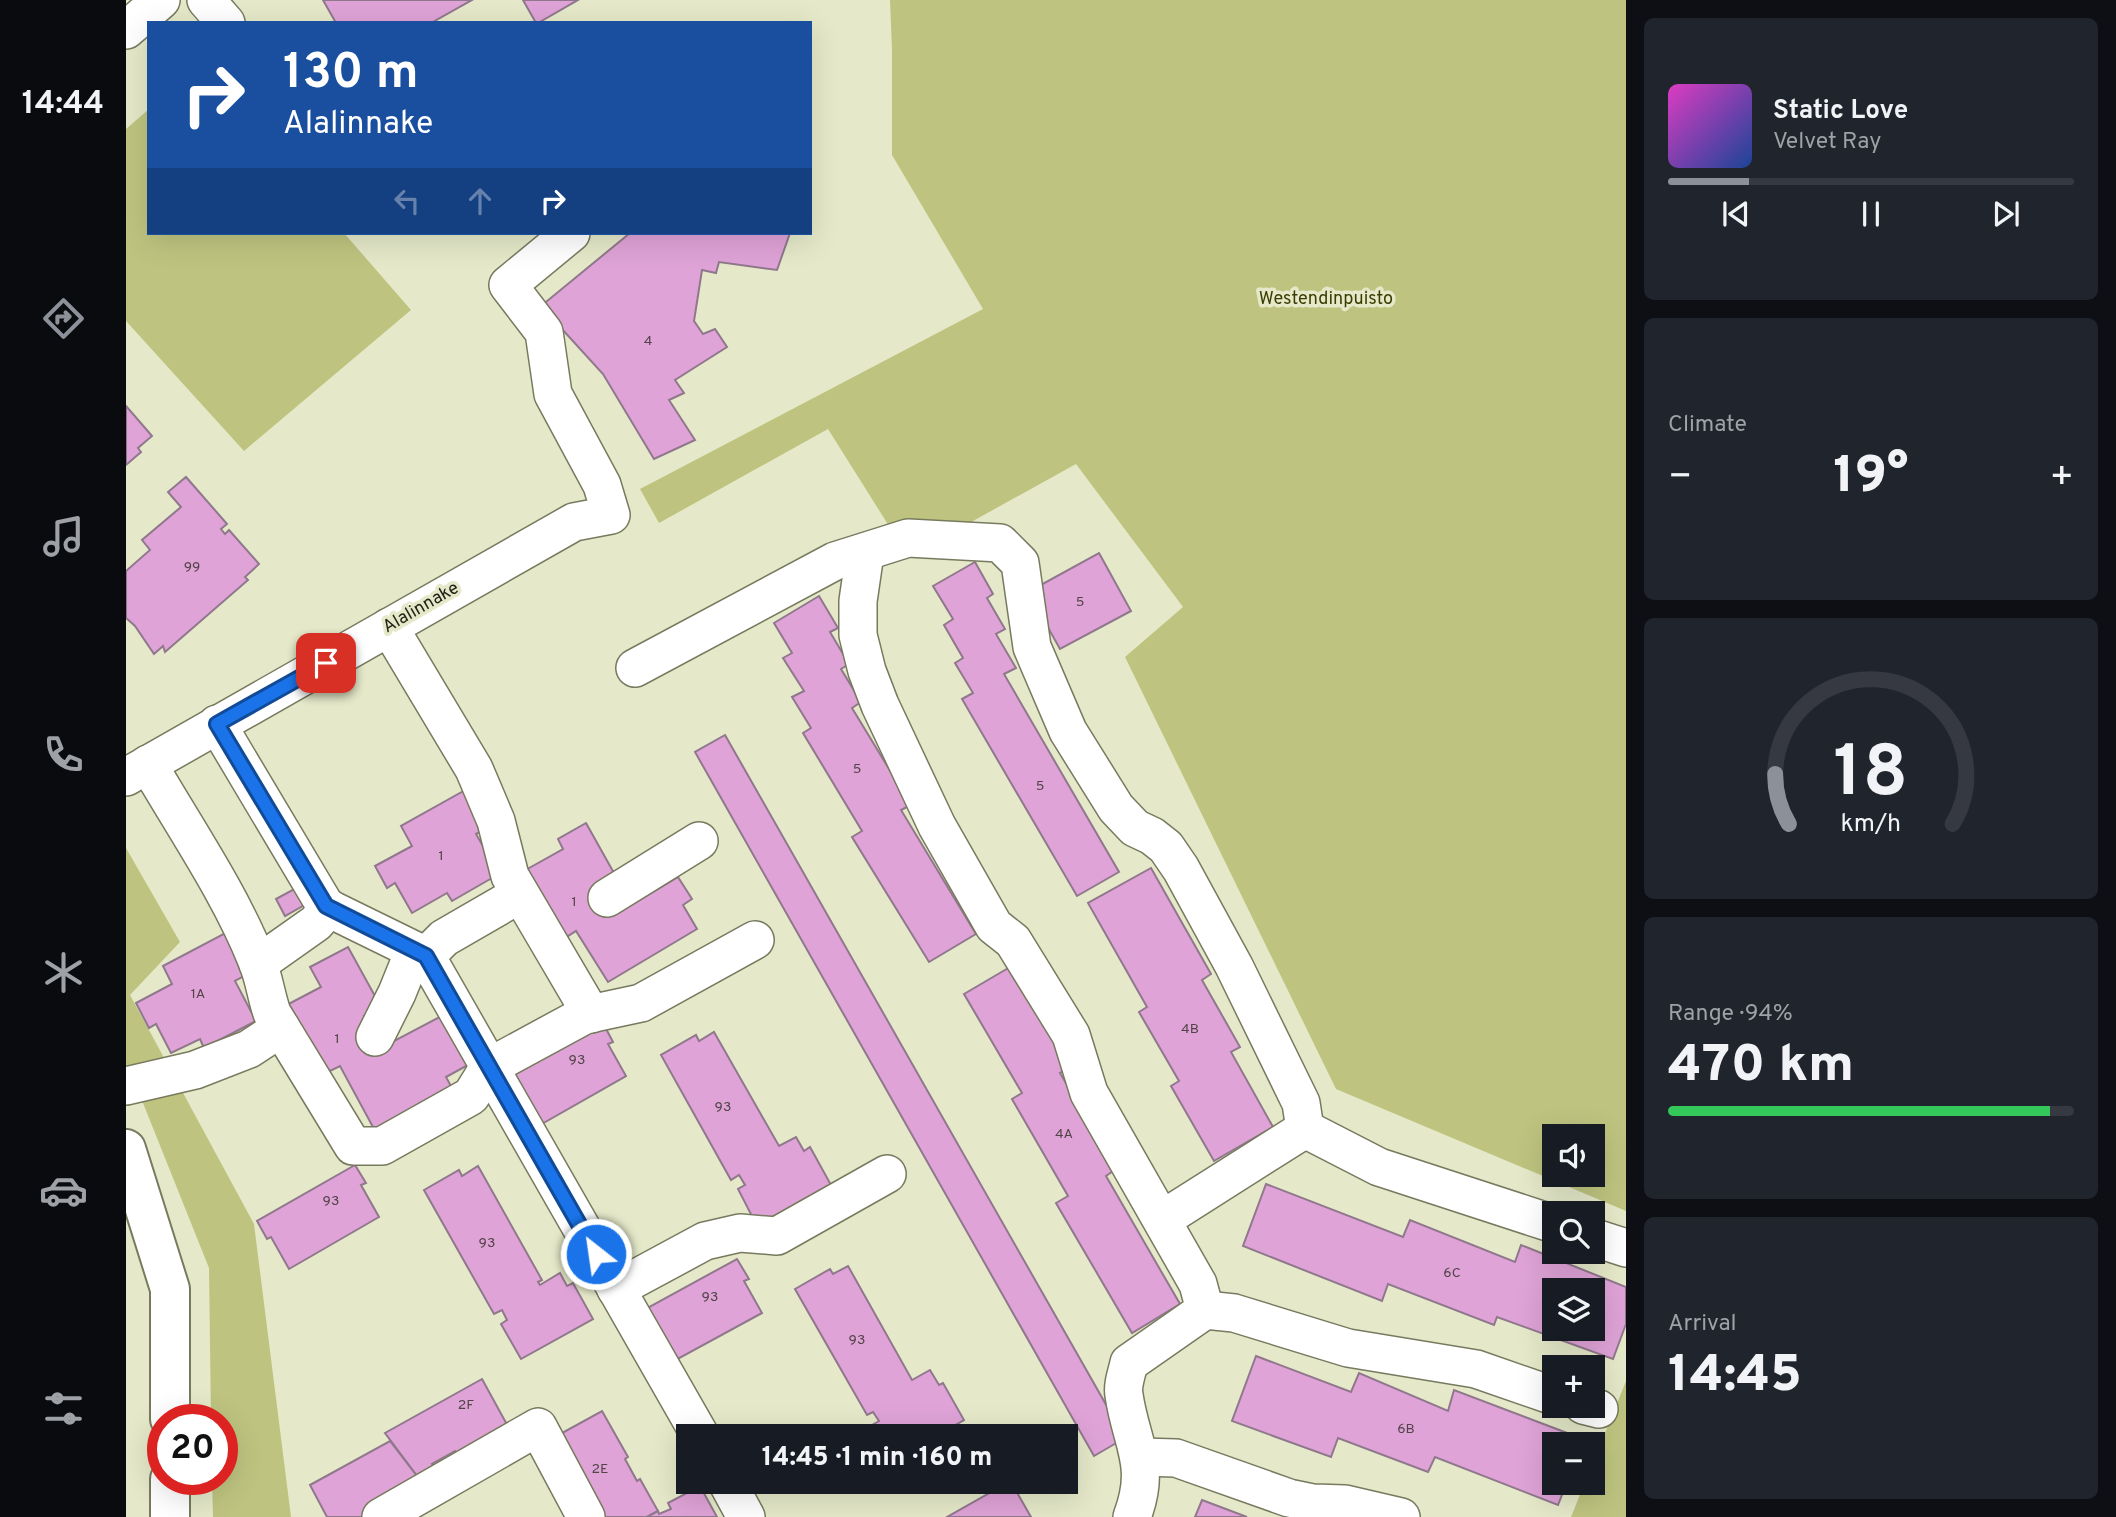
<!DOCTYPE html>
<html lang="en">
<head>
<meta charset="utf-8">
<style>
	:root { --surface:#171b24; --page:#20242c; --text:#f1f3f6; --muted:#9ea1a6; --line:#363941; --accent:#8c9099 }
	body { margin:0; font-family:Overpass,sans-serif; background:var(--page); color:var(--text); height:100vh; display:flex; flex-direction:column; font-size:26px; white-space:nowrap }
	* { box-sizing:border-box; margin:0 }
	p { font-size:23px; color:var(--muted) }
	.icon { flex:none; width:38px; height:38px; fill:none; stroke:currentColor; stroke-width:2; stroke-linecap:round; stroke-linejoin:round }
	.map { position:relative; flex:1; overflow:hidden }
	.side { display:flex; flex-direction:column; gap:18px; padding:18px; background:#0d0f14; width:490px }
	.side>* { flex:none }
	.guide { position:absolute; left:21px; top:21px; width:665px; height:214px; border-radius:0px; box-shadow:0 7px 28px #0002; background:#1a4fa0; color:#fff; overflow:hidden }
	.fabs { position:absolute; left:1416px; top:1124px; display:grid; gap:14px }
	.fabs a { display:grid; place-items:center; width:63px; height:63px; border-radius:0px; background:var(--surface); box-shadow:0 7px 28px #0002; font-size:35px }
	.speed { position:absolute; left:21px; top:1404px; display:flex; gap:14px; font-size:35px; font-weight:700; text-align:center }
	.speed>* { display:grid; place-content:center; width:91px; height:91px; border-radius:50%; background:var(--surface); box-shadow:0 7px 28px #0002; line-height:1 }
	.speed .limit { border:10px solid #d22; background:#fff; color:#111 }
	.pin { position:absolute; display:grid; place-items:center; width:60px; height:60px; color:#fff; margin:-30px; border-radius:14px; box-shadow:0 4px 10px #0006 }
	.me { position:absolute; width:77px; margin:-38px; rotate:330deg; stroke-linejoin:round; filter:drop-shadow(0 0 5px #0008) }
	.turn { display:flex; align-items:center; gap:24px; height:147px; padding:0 21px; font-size:32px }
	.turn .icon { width:91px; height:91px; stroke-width:2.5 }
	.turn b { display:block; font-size:49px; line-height:60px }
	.lanes { display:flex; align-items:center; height:66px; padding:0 21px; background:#0003; justify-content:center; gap:35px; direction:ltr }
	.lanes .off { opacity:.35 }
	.big { font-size:52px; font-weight:800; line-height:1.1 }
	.side .card { flex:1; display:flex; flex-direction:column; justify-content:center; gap:10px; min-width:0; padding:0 24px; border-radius:10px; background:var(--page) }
	.side .dial { align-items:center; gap:0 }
	.dial svg { height:182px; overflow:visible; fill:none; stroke:var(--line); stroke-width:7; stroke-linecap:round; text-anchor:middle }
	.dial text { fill:var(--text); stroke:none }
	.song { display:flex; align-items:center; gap:21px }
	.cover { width:84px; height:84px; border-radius:10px; background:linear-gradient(135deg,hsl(310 70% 55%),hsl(220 70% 35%)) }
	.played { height:7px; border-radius:4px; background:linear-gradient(90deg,var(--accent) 20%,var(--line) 20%) }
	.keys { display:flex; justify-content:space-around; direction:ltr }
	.heat { display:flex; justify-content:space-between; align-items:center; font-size:38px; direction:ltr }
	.charge { height:10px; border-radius:5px; background:linear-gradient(90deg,#34c759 94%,var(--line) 0) }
	.trip { position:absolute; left:550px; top:1424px; width:402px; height:70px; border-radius:0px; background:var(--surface); box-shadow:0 7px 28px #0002; font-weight:800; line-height:70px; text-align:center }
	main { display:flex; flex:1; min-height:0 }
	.tab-bar { display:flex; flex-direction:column; width:126px; justify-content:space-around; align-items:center; background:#090b0e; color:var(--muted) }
	.tab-bar .icon { width:49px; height:49px }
	.tab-bar .on { color:var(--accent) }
	.tab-bar b { font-size:32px; color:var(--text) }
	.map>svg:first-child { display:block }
	.green { fill:#bec47f; fill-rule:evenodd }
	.building { fill:#dfa3d7; stroke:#90788c; stroke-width:2; fill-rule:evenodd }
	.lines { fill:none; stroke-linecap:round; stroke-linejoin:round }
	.minor-casing { stroke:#777a5e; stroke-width:40 }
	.major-casing { stroke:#777a5e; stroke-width:42 }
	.minor { stroke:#fff; stroke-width:37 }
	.major { stroke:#fff; stroke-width:38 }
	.route-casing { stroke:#114b97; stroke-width:18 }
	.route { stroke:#1a73e8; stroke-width:12 }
	.labels { text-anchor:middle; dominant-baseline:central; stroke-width:7; stroke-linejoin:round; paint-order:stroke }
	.number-label { font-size:14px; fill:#524448 }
	.park-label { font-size:18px; fill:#3a3d00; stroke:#e5e9c9 }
	.street-label { font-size:18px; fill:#232418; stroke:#e5e9c9 }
</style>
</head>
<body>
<main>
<nav class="tab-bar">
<b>14:44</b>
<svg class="icon on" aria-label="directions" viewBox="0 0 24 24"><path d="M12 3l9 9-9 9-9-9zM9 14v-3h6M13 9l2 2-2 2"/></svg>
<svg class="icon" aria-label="music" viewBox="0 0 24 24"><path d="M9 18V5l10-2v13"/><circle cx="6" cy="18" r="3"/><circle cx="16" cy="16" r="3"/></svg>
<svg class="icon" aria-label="phone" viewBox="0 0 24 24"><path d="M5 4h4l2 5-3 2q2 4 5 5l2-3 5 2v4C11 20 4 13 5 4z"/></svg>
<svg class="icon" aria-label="climate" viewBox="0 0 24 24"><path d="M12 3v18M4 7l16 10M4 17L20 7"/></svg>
<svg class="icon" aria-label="car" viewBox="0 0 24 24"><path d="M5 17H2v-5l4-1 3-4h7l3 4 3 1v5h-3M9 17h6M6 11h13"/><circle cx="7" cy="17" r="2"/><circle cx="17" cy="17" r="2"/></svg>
<svg class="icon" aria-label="filters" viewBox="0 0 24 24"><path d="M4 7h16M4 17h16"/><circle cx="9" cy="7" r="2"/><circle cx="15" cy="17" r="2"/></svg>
</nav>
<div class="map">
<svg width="1500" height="1517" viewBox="0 0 1500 1517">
	<rect width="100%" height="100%" fill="#e5e9c9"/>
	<g class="green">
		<path d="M 764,0 L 1500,0 L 1500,1211 L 1210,1089 L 999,657 L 1057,607 L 950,464 L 838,526 L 768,534 L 702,429 L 533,523 L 514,489 L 857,309 L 766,155 L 766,50 ZM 1428,1136 L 1466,1136 L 1466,1174 L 1428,1174 Z"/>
		<path d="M 23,109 L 23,233 L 218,233 L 285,310 L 118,451 L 0,321 L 0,129 Z"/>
		<path d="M 0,848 L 54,942 L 4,995 L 128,1224 L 165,1517 L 87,1517 L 86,1479 L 96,1479 L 96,1419 L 85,1419 L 83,1268 L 17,1103 L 0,1072 Z"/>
		<path d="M 1500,1381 L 1500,1517 L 1445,1517 L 1459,1482 L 1466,1482 L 1467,1463 Z"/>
	</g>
	<g class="building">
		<path d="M 197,0 L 346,0 L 305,23 L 210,23 Z"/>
		<path d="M 397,0 L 452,0 L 412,23 L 410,23 Z"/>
		<path d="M 504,233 L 664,233 L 651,270 L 593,262 L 590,273 L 576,270 L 568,321 L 577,334 L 589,329 L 601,347 L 549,380 L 558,393 L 543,400 L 569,440 L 528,459 L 477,374 L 415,306 Z"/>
		<path d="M 0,406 L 26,436 L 12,448 L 15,452 L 0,465 Z"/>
		<path d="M 60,477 L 101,524 L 95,529 L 99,534 L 103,530 L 133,564 L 119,577 L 122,580 L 39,652 L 37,646 L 28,654 L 9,626 L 0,618 L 0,571 L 24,550 L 16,540 L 55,507 L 42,492 Z"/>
		<path d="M 973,553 L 1005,611 L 934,649 L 902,592 Z"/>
		<path d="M 849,562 L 867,594 L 861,598 L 879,629 L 870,634 L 890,668 L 878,674 L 993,872 L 951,896 L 836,699 L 847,693 L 829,663 L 837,658 L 818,625 L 827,619 L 807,586 Z"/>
		<path d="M 693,596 L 712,628 L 704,632 L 723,664 L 715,669 L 735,702 L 726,708 L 785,805 L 775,810 L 850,934 L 803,962 L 726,837 L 736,831 L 677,733 L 685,728 L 666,697 L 678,691 L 657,658 L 666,653 L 648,623 Z"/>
		<path d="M 599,735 L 999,1438 L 968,1456 L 569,752 Z"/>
		<path d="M 341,789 L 363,827 L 350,834 L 373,874 L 326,901 L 321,893 L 286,913 L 269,883 L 261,888 L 249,866 L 286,846 L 275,826 Z"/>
		<path d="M 460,823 L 488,873 L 490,914 L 552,877 L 566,899 L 557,905 L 571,929 L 482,982 L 450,931 L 436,940 L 396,872 L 437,849 L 432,839 Z"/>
		<path d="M 1025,868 L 1085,974 L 1076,980 L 1114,1047 L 1105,1052 L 1147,1127 L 1088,1161 L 1045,1086 L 1053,1081 L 1013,1012 L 1021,1007 L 962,903 Z"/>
		<path d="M 172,887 L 182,903 L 159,916 L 150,899 Z"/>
		<path d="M 105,930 L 127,971 L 109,981 L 130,1021 L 78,1048 L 74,1039 L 45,1053 L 30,1024 L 23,1028 L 10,1003 L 46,984 L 37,966 Z"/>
		<path d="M 222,947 L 255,1007 L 238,1016 L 255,1048 L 325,1011 L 342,1065 L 320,1077 L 326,1088 L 248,1129 L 214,1066 L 202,1072 L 186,1043 L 176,1048 L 155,1008 L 195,987 L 184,967 Z"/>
		<path d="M 884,967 L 943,1068 L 934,1073 L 990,1169 L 980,1176 L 1054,1304 L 1006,1333 L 930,1203 L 942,1196 L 886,1099 L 896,1093 L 838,994 Z"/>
		<path d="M 477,1023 L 487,1042 L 482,1044 L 500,1076 L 414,1125 L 381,1077 Z"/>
		<path d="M 588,1032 L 653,1146 L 670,1137 L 678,1151 L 684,1147 L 705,1185 L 631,1226 L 612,1189 L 619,1185 L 613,1175 L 605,1180 L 535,1055 L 570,1035 L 573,1041 Z"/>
		<path d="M 229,1165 L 240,1183 L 235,1185 L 253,1217 L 163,1269 L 145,1237 L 141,1239 L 131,1221 Z"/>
		<path d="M 352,1166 L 416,1280 L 412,1282 L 414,1285 L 434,1273 L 441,1286 L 447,1283 L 467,1319 L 395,1359 L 375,1324 L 381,1320 L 376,1310 L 368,1314 L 298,1190 L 333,1170 L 336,1176 Z"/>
		<path d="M 1140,1184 L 1277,1237 L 1284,1220 L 1389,1262 L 1395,1245 L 1500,1287 L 1500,1324 L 1487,1359 L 1371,1317 L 1368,1325 L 1262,1284 L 1256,1301 L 1117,1246 ZM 1428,1290 L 1466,1290 L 1466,1328 L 1428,1328 Z"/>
		<path d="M 611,1259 L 623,1279 L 618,1281 L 636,1313 L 548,1361 L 514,1312 Z"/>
		<path d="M 722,1266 L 786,1380 L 804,1370 L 813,1385 L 817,1383 L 838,1420 L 808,1437 L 753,1437 L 746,1425 L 753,1421 L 747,1412 L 741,1415 L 669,1289 L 704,1269 L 707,1274 Z"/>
		<path d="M 1130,1356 L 1225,1392 L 1233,1373 L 1322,1411 L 1328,1390 L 1457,1439 L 1456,1444 L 1428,1444 L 1428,1482 L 1441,1482 L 1432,1505 L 1309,1457 L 1302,1472 L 1212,1438 L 1205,1457 L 1106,1421 Z"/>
		<path d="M 356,1379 L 384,1430 L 333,1458 L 329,1451 L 306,1464 L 310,1471 L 294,1480 L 259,1433 Z"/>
		<path d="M 476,1411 L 502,1457 L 499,1459 L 511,1481 L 514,1479 L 532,1511 L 521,1517 L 471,1517 L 427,1438 Z"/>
		<path d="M 264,1441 L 294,1480 L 247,1517 L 201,1517 L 184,1485 Z"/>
		<path d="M 883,1482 L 885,1482 L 905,1517 L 821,1517 Z"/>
		<path d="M 574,1486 L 591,1517 L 521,1517 L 532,1511 L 533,1514 L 545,1509 L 542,1503 Z"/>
		<path d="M 1076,1500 L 1121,1517 L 1069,1517 Z"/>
	</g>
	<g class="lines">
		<defs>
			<g id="minor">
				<path d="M 80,0 L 100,23"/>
				<path d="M 0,30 L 35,0"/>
				<path d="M 739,553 L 732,601 L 732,635 L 741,671 L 754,705 L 811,826 L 868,926 L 887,941 L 945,1035 L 963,1093 L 1072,1284 L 1079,1310 L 1003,1363 C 1001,1373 996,1385 998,1395 C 1005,1444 1026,1464 1006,1517"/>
				<path d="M 263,627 L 348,769 L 370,821 L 384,876 L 465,1014"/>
				<path d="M 509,668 L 709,561 L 782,538 L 874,543 L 894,563 L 906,647 L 942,731 L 990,808 L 1009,828 L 1026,836 L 1040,847 L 1055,869 L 1108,966 L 1175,1103 L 1179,1129 L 1253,1167 L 1428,1224"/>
				<path d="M 91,724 L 200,907 L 300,956 L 575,1437"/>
				<path d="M 22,764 C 59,828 104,893 131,961 C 138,977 140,996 146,1013 L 227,1146 L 256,1146 L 345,1096 L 363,1067 L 459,1015 L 515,1003 L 629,940"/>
				<path d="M 0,777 L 448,522 L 485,515 L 476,485 L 427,394 L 418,332 L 382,285 L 445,233"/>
				<path d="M 481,898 L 573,841"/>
				<path d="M 300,956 L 318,938 L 394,894"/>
				<path d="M 132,964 L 190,923 L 203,908"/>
				<path d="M 249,1037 L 271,993 L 288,951"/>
				<path d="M 0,1086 L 69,1070 L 123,1049 L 155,1028"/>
				<path d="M 1037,1219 L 1179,1129"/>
				<path d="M 1466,1237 L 1500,1248"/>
				<path d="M 490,1289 L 579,1241 L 614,1233 L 651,1236 L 761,1174"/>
				<path d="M 1079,1310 L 1108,1313 L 1222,1348 L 1350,1369 L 1428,1396"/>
				<path d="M 1457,1405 L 1473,1409"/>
				<path d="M 1015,1457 L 1050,1458 L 1163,1498 L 1187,1503 L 1219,1504 L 1275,1517"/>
				<path d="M 601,1482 L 620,1517"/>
				<path d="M 255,1517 L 412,1427 L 460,1517"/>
			</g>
			<g id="major">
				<path d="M 0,1149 L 44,1289 L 44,1419"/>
				<path d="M 44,1517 L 44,1479"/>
			</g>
		</defs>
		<use href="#minor" class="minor-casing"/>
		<use href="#major" class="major-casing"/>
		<use href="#minor" class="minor"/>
		<use href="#major" class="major"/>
	</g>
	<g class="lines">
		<defs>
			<path id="route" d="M 200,663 L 91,724 L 200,906 L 300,956 L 470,1254"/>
		</defs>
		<use href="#route" class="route-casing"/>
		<use href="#route" class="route"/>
	</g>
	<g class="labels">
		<g class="number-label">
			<text x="522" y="341">4</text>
			<text x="66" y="567">99</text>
			<text x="954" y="602">5</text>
			<text x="731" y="769">5</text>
			<text x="914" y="786">5</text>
			<text x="315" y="856">1</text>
			<text x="448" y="902">1</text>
			<text x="72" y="994">1A</text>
			<text x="1064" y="1029">4B</text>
			<text x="211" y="1039">1</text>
			<text x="451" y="1060">93</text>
			<text x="597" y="1107">93</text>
			<text x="938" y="1134">4A</text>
			<text x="205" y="1201">93</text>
			<text x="361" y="1243">93</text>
			<text x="1326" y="1273">6C</text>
			<text x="584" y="1297">93</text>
			<text x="731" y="1340">93</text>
			<text x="340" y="1405">2F</text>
			<text x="1280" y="1429">6B</text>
			<text x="474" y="1469">2E</text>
		</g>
		<g class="park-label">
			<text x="1200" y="299">Westendinpuisto</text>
		</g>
		<g class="street-label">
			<text transform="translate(295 608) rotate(-30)">Alalinnake</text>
		</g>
	</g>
</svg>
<div class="fabs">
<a><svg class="icon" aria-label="sound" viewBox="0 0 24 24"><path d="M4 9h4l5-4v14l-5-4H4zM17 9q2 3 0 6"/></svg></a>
<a><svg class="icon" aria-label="search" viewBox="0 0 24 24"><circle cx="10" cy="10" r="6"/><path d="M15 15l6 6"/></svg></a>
<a><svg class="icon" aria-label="layers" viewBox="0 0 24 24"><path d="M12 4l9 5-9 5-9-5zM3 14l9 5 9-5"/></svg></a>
<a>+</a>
<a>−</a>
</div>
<div class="speed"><div class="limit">20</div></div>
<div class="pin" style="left:200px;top:663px;background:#d93025"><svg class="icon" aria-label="arrive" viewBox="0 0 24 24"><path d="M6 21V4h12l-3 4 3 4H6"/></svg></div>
<svg class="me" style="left:470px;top:1254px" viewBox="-20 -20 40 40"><circle r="17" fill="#1a73e8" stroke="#fff" stroke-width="3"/><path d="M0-11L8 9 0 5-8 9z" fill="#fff"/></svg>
<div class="trip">14:45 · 1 min · 160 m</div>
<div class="guide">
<div class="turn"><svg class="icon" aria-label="right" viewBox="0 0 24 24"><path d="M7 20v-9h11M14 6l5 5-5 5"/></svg><div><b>130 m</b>Alalinnake</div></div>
<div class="lanes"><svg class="icon off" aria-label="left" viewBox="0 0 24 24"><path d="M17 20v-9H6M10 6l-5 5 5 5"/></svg><svg class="icon off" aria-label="ahead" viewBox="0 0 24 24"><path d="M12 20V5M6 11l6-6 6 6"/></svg><svg class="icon" aria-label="right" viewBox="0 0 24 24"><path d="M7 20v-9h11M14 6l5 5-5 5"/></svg></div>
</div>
</div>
<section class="side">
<div class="card">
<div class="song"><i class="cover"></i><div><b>Static Love</b><p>Velvet Ray</p></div></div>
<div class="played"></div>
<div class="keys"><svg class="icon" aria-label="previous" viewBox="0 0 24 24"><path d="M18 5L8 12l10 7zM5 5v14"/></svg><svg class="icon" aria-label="pause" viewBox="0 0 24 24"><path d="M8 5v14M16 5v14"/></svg><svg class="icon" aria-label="next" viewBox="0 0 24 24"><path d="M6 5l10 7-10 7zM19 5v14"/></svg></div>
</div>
<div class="card"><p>Climate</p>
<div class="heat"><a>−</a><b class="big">19°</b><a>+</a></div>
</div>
<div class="card dial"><svg viewBox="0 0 100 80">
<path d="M14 69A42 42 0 1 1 86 69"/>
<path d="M14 69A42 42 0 0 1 8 47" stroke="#8c9099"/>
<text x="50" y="56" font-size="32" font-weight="700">18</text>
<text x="50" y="72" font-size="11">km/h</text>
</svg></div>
<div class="card"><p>Range · 94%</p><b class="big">470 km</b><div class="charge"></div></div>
<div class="card"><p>Arrival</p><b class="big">14:45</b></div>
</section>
</main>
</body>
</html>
